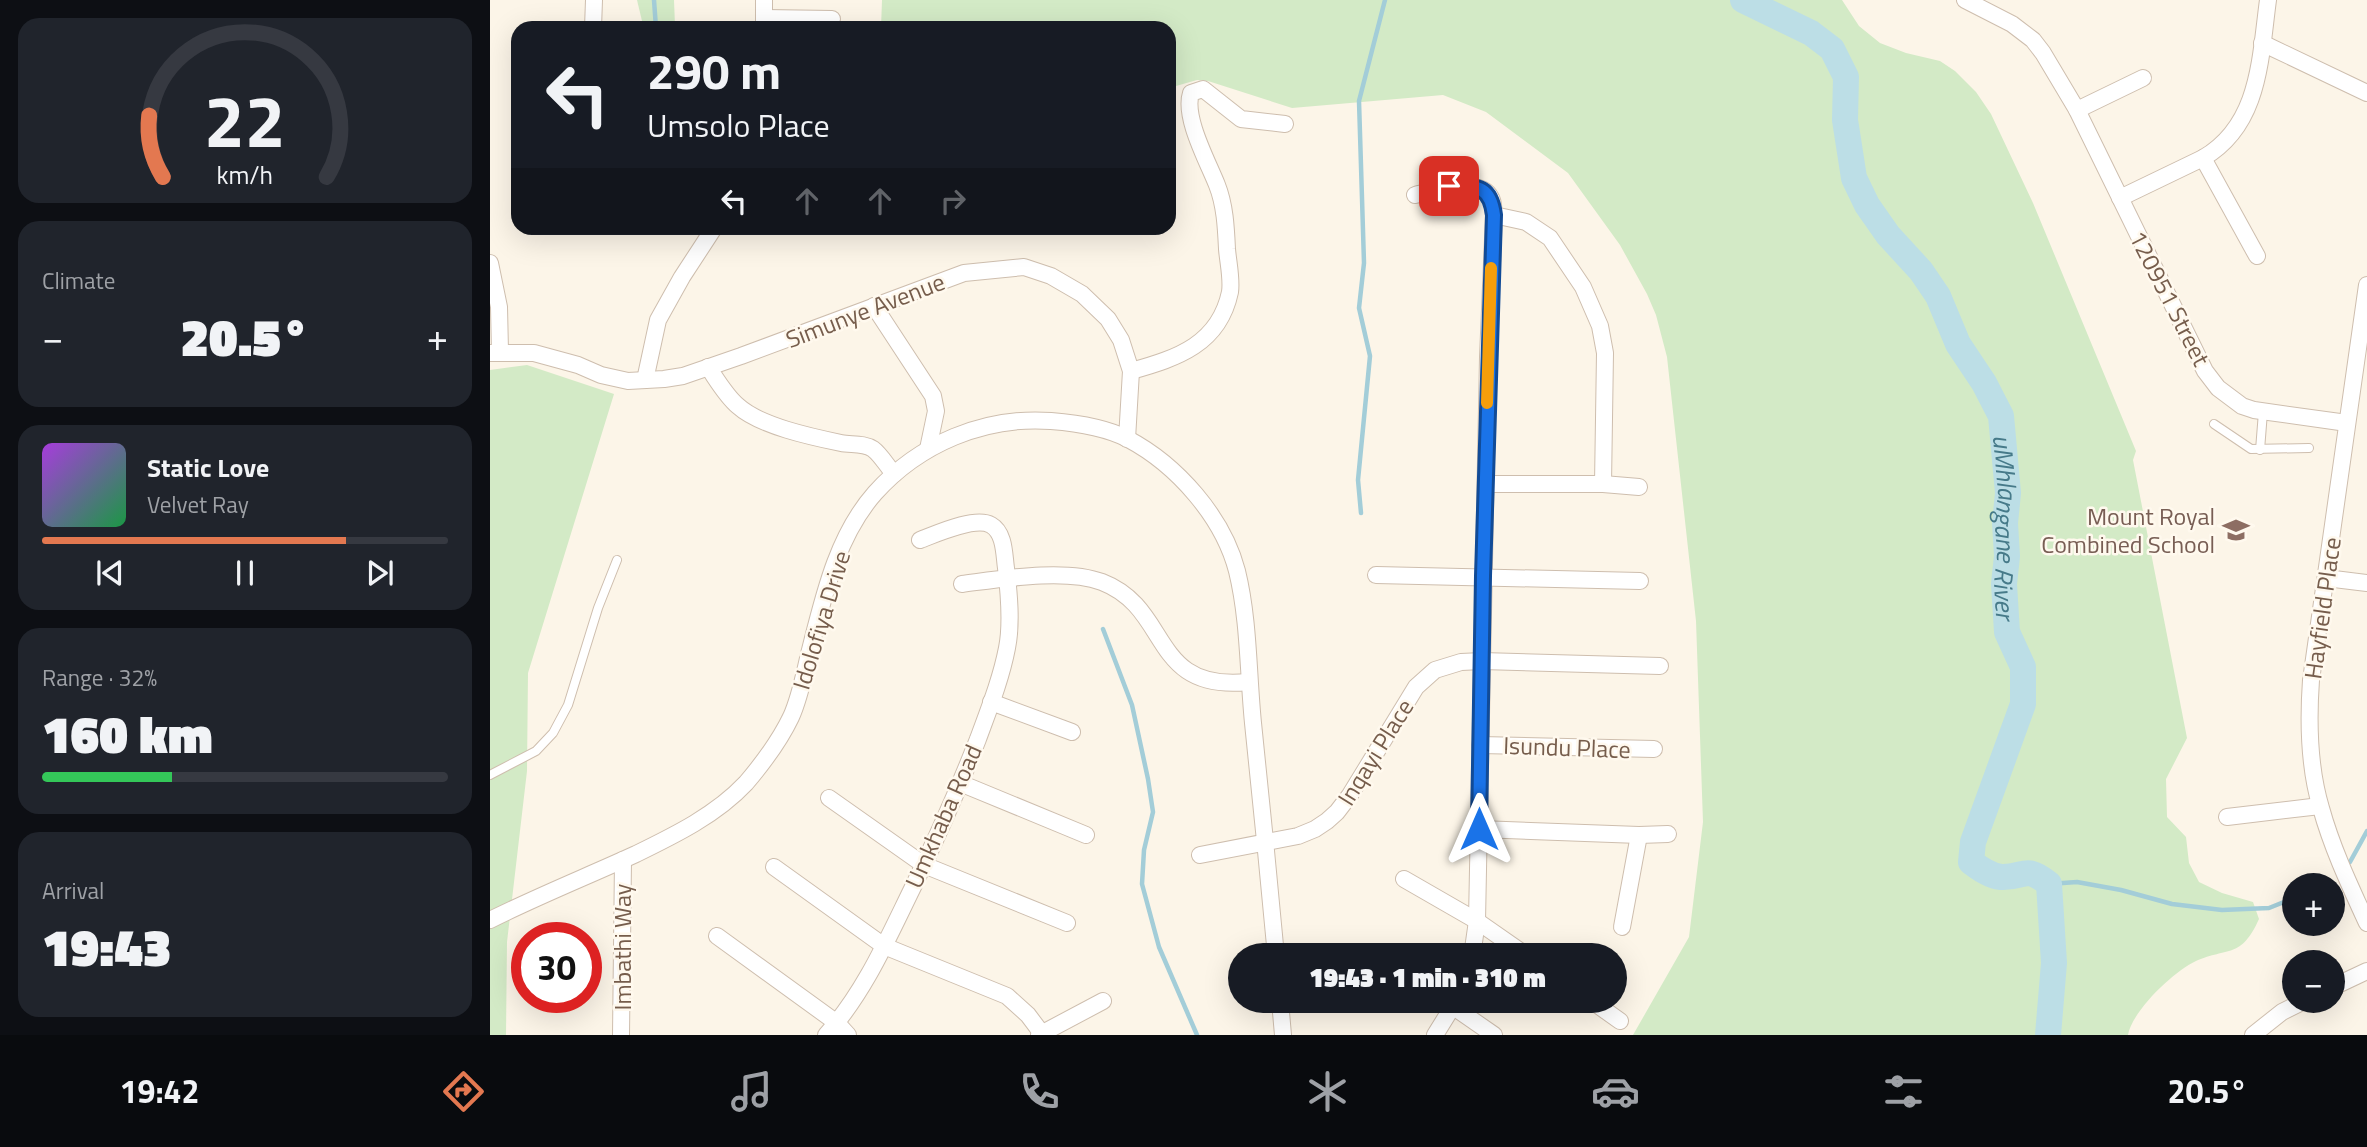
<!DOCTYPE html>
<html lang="en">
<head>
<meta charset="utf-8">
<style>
	:root { --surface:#171b24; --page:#20242c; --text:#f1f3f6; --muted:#9ea1a6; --line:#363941; --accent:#e37850 }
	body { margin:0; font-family:"Titillium Web",sans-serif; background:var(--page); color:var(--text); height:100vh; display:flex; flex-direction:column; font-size:26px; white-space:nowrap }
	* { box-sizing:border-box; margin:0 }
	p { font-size:23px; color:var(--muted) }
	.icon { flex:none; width:38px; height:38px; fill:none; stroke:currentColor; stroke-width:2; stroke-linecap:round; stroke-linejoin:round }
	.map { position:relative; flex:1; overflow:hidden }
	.side { display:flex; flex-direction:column; gap:18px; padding:18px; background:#0d0f14; width:490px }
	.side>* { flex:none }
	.top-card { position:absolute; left:21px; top:21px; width:665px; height:214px; border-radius:21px; box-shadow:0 7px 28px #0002; background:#171b24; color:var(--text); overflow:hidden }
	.buttons { position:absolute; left:1792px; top:873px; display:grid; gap:14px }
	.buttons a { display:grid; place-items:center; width:63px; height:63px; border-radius:50%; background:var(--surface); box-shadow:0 7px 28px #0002; font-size:35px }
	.speed { position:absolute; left:21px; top:922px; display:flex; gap:14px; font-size:35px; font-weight:700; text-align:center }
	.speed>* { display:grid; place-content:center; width:91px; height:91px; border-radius:50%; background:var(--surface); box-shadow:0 7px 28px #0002; line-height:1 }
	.speed .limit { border:10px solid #d22; background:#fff; color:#111 }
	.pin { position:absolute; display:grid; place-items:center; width:60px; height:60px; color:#fff; margin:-30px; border-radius:14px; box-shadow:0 4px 10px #0006 }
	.me { position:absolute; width:77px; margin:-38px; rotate:0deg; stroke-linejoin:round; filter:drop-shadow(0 0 5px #0008) }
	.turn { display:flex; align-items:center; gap:24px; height:147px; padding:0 21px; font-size:32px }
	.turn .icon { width:91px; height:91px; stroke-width:2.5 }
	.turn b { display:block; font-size:49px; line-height:60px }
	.lanes { display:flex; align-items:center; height:66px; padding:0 21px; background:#0003; justify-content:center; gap:35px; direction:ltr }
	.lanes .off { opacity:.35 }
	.big { font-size:52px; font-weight:800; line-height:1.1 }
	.side .card { flex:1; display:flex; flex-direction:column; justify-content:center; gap:10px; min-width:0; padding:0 24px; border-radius:21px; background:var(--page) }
	.side .dial { align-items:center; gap:0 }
	.dial svg { height:182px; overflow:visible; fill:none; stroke:var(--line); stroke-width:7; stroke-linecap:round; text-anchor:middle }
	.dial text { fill:var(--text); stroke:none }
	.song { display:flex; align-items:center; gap:21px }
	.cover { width:84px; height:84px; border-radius:10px; background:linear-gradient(135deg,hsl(280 70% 55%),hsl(140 70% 35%)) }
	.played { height:7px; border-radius:4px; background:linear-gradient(90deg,var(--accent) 75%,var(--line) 75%) }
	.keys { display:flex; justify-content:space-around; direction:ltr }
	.heat { display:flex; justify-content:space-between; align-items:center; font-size:38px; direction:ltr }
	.charge { height:10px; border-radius:5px; background:linear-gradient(90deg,#34c759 32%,var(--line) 0) }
	.trip { position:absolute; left:738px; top:943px; width:399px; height:70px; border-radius:35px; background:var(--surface); box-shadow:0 7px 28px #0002; font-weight:800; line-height:70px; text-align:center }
	.tabs { display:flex; height:112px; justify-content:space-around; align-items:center; background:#090b0e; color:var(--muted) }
	.tabs .icon { width:49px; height:49px }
	.tabs .on { color:var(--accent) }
	.tabs b { font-size:32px; color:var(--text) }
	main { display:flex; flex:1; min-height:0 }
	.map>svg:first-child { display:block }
	.green { fill:#d3eac6 }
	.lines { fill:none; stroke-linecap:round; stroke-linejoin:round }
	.stream { stroke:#a3cdd8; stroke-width:4.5 }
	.river { stroke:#bcdee6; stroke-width:26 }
	.lane-casing { stroke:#cebeae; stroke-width:10 }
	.street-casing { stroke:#cebeae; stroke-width:18 }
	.lane { stroke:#fff; stroke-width:8 }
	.street { stroke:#fff; stroke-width:16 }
	.route-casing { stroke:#114b97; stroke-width:18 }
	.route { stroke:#1a73e8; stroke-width:12 }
	.slow { stroke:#f59e0b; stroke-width:12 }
	.labels { text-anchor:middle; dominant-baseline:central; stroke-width:5; stroke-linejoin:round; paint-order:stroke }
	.street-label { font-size:24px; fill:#765d4c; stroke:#fff9ee }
	.education-label { font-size:24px; fill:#785e54; stroke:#fff9ee; text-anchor:end }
	.water-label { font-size:26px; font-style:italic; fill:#467a89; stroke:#fff9ee }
</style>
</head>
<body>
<main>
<section class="side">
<div class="card dial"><svg viewBox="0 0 100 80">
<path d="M14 69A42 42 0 1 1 86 69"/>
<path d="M14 69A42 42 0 0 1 8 42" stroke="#e37850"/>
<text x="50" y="56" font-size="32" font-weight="700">22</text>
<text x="50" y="72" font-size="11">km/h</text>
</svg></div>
<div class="card"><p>Climate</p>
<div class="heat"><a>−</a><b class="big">20.5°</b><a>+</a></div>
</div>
<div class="card">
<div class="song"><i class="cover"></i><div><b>Static Love</b><p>Velvet Ray</p></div></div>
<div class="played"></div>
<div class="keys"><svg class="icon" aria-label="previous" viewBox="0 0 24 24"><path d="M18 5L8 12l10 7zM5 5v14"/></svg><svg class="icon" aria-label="pause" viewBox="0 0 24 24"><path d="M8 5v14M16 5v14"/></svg><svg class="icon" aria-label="next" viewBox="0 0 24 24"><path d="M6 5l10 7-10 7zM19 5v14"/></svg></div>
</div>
<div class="card"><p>Range · 32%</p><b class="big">160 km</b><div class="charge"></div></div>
<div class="card"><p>Arrival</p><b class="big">19:43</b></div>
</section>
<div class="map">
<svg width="1877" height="1035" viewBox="0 0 1877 1035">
	<rect width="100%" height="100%" fill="#fcf5e8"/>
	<g class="green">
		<path d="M 147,0 L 184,0 L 185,26 L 152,21 Z"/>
		<path d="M 392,0 L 1352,0 L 1369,26 L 1390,43 L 1416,53 L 1450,61 L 1465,71 L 1486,92 L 1501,114 L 1543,203 L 1646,451 L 1643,460 L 1697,738 L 1676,779 L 1677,817 L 1696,837 L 1699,863 L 1709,882 L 1732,893 L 1763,902 L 1769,919 C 1751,959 1738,947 1706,961 C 1684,971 1642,1011 1638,1035 L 1143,1035 L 1199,937 L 1213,822 L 1206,621 L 1177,357 L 1166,315 L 1157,294 L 1130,245 L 1078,173 L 996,112 L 953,95 L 802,108 L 718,81 L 707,80 L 679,88 L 679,28 L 391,28 Z"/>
		<path d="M 37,365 L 124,394 L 38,673 L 37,771 L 17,942 L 16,1035 L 0,1035 L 0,370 Z"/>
	</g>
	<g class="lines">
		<g class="stream">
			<path d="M 164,0 L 166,28"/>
			<path d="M 871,513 L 868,480 L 880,356 L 869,308 L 874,263 L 869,101 L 895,0"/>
			<path d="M 613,629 L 642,705 L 658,779 L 663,812 L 654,850 L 652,884 L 669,947 L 707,1035"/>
			<path d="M 1860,862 L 1877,831"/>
			<path d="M 1559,884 L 1587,882 L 1631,890 L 1682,904 L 1732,910 L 1779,908 L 1804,898"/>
			<path d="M 1824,886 L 1831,881"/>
		</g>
		<path class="river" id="s1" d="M 1253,0 L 1321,33 L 1342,49 L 1356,77 L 1355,120 L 1364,178 L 1377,205 L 1398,235 L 1431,271 L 1448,296 L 1468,344 L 1494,383 L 1511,416 L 1518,493 L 1515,523 L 1517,556 L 1514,584 L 1517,632 L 1533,667 L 1533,704 L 1483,842 L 1481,862 C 1489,868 1500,876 1511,877 C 1535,878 1535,864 1559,884 L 1564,963 L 1558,1035"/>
		<defs>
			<g id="lane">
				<path d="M 1724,424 L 1761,449 L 1819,448"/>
				<path d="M 1770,450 L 1773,412"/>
				<path d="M 0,775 L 46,751 L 63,733 L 78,705 L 108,608 L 127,560"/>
			</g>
			<g id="street">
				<path d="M 274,0 L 274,28"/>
				<path d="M 1475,0 L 1522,24 L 1543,40 L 1553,53 L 1587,110 L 1715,371 L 1728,388 L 1752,406 L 1764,410 L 1857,423"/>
				<path d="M 274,18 L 342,19"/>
				<path d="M 103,28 L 104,0"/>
				<path d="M 1772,43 L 1877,93"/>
				<path d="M 1587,110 L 1653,78"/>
				<path d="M 1713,158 L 1767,256"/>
				<path d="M 925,195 C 942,191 991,176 1001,198 C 1004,202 1003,210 1004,215 L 998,357 L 987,921 L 982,956"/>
				<path d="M 1630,198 L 1713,158 C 1770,125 1770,59 1778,0"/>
				<path d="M 1004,215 L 1036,222 L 1060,238 L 1093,287 L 1110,326 L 1115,353 L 1113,484"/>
				<path d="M 0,263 L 9,307 L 10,351"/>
				<path d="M 1877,285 L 1821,680 C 1818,722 1819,768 1831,808 C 1842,848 1860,886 1877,923"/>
				<path d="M 384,306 L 443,396 L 446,411 L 438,449"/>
				<path d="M 0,353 L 44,353 L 88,365 L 111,375 L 138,381 L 174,379 L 193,376 L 251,356 L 474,273 L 534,267 L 561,276 L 592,294 L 618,319 L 631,340 L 641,371 L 637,439"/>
				<path d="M 218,367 C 227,380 236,396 248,406 C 270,426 322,437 351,443 C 361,445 374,443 383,449 C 391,455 397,466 404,474"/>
				<path d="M 641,371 C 688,358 729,344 740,292 C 742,279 738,262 737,249 C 736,228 735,205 727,185 C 718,162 693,117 701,93 L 713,89 L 751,119 L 795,124"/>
				<path d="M 155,380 L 168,320 L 192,277 L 224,228"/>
				<path d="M 996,484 L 1113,484 L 1149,487"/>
				<path d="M 886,575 L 1150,581"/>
				<path d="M 1836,578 L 1877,583"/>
				<path d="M 472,584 C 511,579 575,568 612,582 C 682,609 659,692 758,682"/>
				<path d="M 501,702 L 582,732"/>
				<path d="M 990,745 L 1164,749"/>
				<path d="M 470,783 L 596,835"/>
				<path d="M 339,798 L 434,865 L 577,923"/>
				<path d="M 1737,817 L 1830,806"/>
				<path d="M 989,829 L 1149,835 L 1178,834"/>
				<path d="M 710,855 L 808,836 L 825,829 L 837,821 L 847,812 L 860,795 L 926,687 L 945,670 L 971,662 L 992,661 L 1170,666"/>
				<path d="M 284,867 L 394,946 L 517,996 L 538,1015 L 553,1035"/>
				<path d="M 914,879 L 987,921 L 1037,956"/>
				<path d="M 0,920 C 48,896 98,876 146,854 C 185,835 226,815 256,783 C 273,763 290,740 301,717 C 310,697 314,675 319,654 C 333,599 346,537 385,493 C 429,444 494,416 561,421 C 586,423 615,427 638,439 C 687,465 733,517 747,571 C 759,620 758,673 763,723 C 771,801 779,878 786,956"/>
				<path d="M 1132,927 L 1149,835"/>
				<path d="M 227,936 L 347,1023 L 358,1035"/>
				<path d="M 1843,987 L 1877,971"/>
				<path d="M 790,1001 L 793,1035"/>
				<path d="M 955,1001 L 1004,1035"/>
				<path d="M 1102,1001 L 1130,1021"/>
				<path d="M 131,1035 L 133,860"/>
				<path d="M 336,1035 C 374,993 397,940 422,889 C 446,840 468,790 488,739 C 499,709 511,679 517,648 C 522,623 519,593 516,568 C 514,555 515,533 501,525 C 485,516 446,534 430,540"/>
				<path d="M 549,1035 L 613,1001"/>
				<path d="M 945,1035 L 966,1001"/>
				<path d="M 1763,1035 L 1792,1012 L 1814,1001"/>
			</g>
		</defs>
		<use href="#lane" class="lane-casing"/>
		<use href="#street" class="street-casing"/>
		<use href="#lane" class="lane"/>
		<use href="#street" class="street"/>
	</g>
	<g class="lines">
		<defs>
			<path id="route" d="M 959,186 C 986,187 1000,184 1004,215 L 993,576 L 989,829"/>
		</defs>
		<use href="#route" class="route-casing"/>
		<use href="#route" class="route"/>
		<path class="slow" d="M 997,403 L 1001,268"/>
	</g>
	<defs>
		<symbol id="school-bare" viewBox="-9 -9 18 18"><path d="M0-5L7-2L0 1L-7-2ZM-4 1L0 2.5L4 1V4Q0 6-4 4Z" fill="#8d6e63" stroke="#fff9ee" stroke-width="2.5" paint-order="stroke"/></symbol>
	</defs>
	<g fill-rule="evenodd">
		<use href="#school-bare" x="1727" y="511" width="38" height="38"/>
	</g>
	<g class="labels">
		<g class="street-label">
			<text transform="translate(1680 298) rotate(63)">120951 Street</text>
			<text transform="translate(375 310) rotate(-21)">Simunye Avenue</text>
			<text transform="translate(1832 608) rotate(-82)">Hayfield Place</text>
			<text transform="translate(331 620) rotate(-73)">Idolofiya Drive</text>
			<text transform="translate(1077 747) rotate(2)">Isundu Place</text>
			<text transform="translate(885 752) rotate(-58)">Inqayi Place</text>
			<text transform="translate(453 816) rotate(-66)">Umkhaba Road</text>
			<text transform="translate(132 947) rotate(-90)">Imbathi Way</text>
		</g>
		<g class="education-label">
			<text x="1725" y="516">Mount Royal<tspan x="1725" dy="28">Combined School</tspan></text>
		</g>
		<g class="water-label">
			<text stroke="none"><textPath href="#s1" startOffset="628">uMhlangane River</textPath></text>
		</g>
	</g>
</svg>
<div class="buttons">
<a>+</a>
<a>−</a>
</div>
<div class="speed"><div class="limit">30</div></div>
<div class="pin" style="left:959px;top:186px;background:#d93025"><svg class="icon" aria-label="arrive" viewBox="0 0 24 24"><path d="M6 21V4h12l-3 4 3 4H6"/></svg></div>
<svg class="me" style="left:989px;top:829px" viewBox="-20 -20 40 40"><path d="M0-17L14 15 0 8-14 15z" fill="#1a73e8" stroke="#fff" stroke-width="4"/></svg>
<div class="trip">19:43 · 1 min · 310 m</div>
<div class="top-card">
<div class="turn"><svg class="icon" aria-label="left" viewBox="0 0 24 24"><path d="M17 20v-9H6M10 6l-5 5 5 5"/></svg><div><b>290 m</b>Umsolo Place</div></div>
<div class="lanes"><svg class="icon" aria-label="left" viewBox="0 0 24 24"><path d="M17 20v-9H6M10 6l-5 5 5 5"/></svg><svg class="icon off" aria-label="ahead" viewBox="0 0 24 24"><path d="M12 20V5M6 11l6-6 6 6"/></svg><svg class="icon off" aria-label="ahead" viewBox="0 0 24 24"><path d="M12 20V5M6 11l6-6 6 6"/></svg><svg class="icon off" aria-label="right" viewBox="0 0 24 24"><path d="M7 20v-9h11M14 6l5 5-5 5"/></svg></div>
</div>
</div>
</main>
<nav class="tabs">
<b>19:42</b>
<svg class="icon on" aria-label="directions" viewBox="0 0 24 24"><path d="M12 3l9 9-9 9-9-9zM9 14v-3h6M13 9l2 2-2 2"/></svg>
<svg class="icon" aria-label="music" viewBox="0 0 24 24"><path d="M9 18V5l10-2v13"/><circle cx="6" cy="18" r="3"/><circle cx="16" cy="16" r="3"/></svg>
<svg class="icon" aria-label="phone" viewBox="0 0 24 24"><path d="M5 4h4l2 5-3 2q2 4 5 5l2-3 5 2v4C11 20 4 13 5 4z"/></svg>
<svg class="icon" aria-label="climate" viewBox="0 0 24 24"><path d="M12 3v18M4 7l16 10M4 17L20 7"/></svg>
<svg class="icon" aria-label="car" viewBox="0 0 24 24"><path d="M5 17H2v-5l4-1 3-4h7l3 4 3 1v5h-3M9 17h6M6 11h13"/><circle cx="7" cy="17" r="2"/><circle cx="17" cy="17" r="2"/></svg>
<svg class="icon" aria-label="filters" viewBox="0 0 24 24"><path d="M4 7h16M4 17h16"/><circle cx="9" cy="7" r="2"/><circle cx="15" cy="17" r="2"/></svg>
<b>20.5°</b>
</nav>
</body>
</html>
